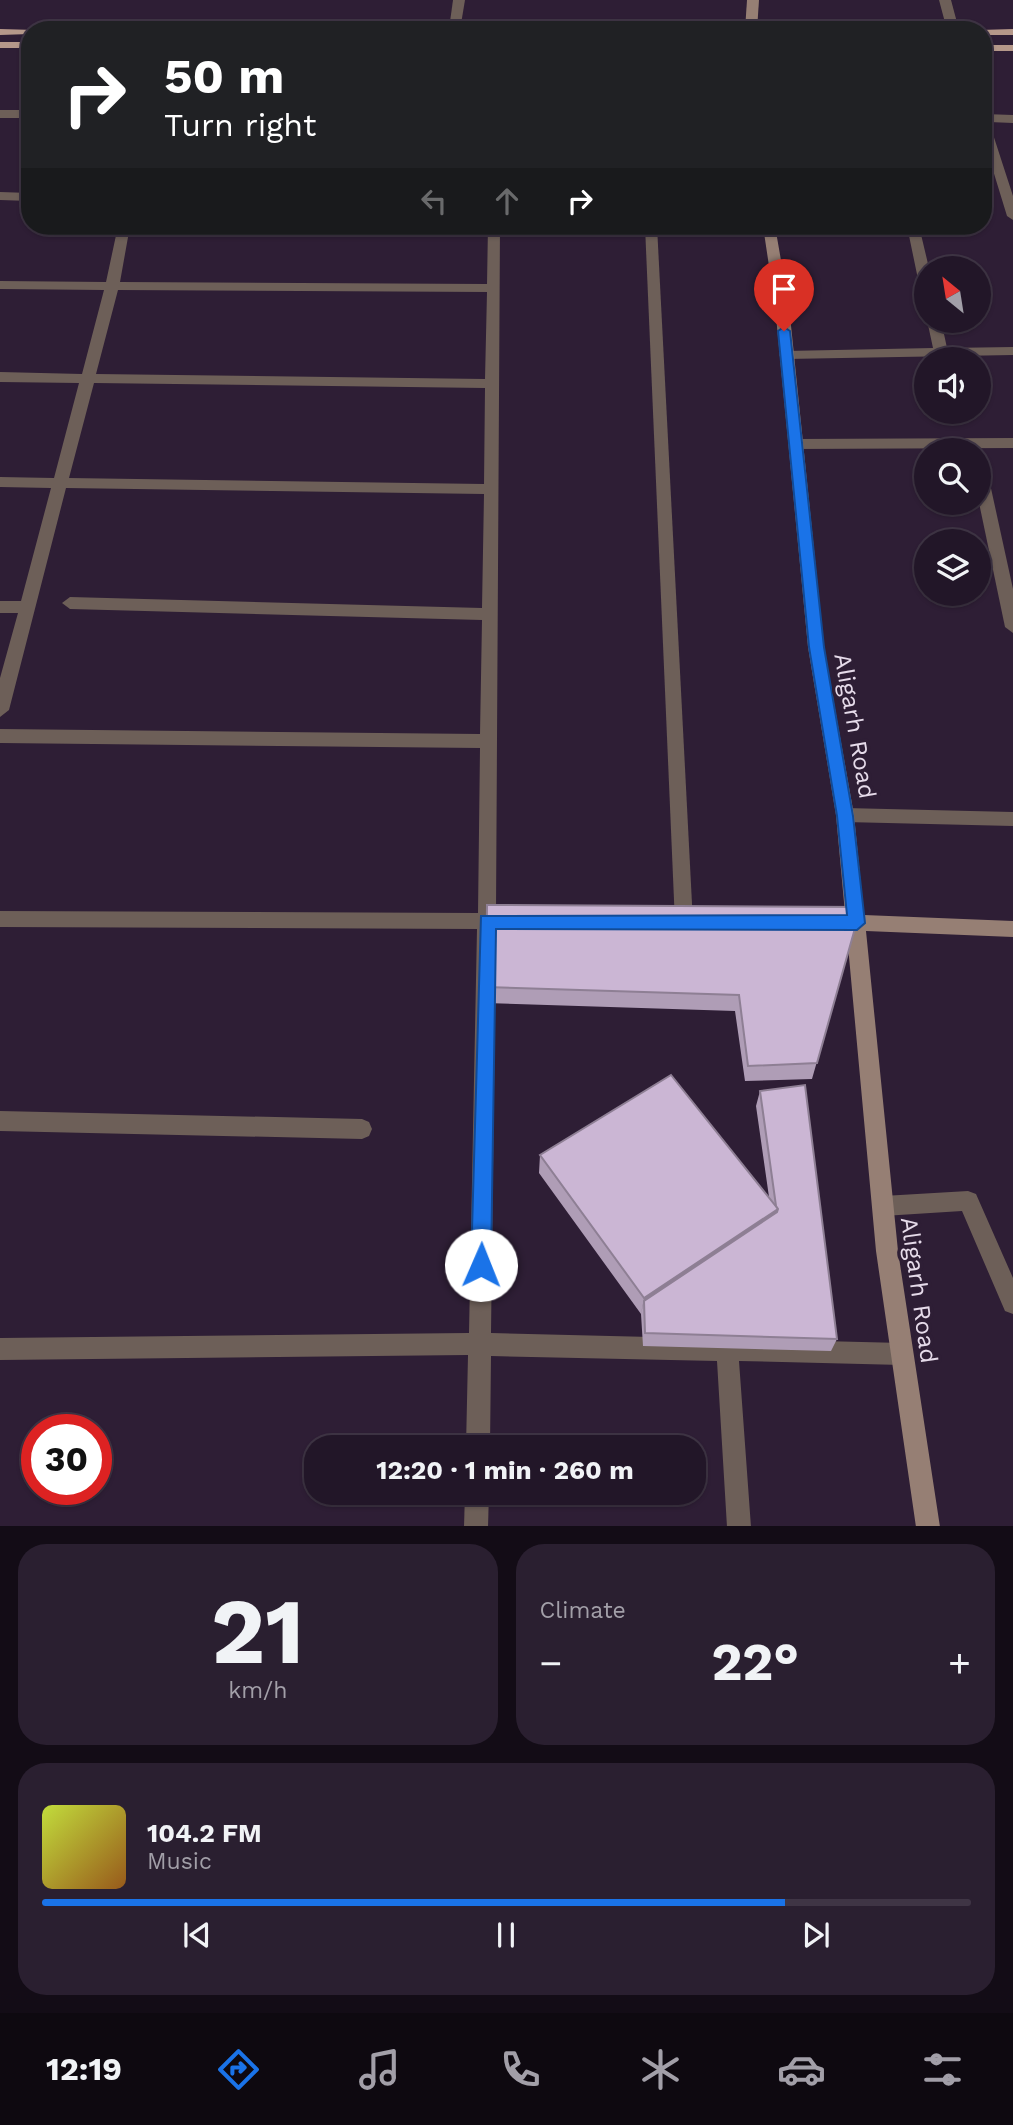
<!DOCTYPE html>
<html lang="en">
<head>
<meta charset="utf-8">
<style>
	:root { --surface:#221628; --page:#2a1f30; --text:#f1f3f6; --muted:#a29fa8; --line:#3f3545; --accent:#1a73e8 }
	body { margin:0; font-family:"Work Sans",sans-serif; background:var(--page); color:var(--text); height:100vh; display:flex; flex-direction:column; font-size:26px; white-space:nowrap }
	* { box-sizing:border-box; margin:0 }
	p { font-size:23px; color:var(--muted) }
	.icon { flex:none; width:38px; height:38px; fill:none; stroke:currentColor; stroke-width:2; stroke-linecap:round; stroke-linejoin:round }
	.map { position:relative; height:1526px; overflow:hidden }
	.drawer { display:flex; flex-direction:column; gap:18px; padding:18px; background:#130c16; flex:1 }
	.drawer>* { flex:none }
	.top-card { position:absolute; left:21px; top:21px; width:971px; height:214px; border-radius:28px; box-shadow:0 2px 5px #0004,0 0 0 2px var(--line); background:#202124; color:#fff; overflow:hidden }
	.needle { width:46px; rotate:330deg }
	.controls { position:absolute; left:914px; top:256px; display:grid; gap:14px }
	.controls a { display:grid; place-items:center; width:77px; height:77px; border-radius:50%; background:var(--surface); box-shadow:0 2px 5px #0004,0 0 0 2px var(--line); font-size:35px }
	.speed { position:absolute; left:21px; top:1414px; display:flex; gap:14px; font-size:35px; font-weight:700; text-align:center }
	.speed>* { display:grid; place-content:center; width:91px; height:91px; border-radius:50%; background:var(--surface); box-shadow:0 2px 5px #0004,0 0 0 2px var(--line); line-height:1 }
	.speed .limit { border:10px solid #d22; background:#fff; color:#111 }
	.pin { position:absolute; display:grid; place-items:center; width:60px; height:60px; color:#fff; margin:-72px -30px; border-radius:50% 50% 50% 0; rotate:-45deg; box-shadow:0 0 7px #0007 }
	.pin .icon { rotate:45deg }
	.me { position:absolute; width:77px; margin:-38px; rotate:1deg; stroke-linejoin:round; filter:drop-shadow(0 0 5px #0008) }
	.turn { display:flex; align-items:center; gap:24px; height:147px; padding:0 28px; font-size:32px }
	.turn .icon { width:91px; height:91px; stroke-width:2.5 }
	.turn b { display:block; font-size:49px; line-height:60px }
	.lanes { display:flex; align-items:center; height:66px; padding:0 28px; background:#0003; justify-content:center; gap:35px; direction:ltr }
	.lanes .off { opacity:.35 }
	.big { font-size:52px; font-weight:700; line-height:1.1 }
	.drawer .card { flex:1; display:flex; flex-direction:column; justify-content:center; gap:10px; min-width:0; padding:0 24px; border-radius:28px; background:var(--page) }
	.drawer .dial { align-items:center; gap:0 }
	.dial b { font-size:91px; line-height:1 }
	.song { display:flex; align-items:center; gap:21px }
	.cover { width:84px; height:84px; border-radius:10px; background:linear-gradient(135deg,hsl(70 70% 55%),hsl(30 70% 35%)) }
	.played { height:7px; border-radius:4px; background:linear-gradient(90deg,var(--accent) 80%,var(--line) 80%) }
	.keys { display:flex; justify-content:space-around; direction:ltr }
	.heat { display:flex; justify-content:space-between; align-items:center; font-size:38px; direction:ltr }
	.drawer .tiles { flex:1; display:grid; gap:18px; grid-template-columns:1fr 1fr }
	.card:last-child { grid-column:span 2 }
	.trip { position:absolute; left:304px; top:1435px; width:402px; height:70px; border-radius:28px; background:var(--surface); box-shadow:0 2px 5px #0004,0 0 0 2px var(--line); font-weight:700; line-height:70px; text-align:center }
	.menu { display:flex; height:112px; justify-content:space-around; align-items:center; background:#0e0910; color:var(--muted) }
	.menu .icon { width:49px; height:49px }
	.menu .active { color:var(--accent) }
	.menu b { font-size:32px; color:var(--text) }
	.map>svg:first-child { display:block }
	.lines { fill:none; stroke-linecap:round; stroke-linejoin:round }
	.lane { fill:#6d5f58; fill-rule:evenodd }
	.street { fill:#6d5f58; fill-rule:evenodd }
	.secondary { fill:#967f74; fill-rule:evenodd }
	.primary { fill:#b5988a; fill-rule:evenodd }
	.wall { fill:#af9db6 }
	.shaded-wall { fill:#8e7f94 }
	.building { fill:#cbb6d4; stroke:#8e7f94; stroke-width:2 }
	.route { fill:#1a73e8; stroke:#114b97; stroke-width:2 }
	.labels { text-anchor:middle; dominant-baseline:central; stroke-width:7; stroke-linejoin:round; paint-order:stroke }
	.street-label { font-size:24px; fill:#e6dbea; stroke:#2e1e35 }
</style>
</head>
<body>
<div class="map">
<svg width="1013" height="1527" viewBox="0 0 1013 1527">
	<rect width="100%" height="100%" fill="#2e1e35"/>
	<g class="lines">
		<path class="lane" d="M 968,1191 L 976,1194 L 1013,1278 L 1013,1314 L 1005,1311 L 962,1211 L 883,1216 L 875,1213 L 872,1206 L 875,1199 L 883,1196 Z"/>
		<g class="street">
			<path d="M 453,0 L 465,0 L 460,30 L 449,29 Z"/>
			<path d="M 939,0 L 951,0 L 959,30 L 947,30 Z"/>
			<rect x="0" y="110" width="30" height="8"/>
			<path d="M 984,114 L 1013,115 L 1013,123 L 989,122 L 1013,196 L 1013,220 L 1007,216 L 984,141 Z"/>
			<path d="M 0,192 L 30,193 L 30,201 L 0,200 Z"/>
			<path d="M 118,226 L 130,226 L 120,282 L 487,284 L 488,226 L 500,226 L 496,913 L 504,915 L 506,921 L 504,927 L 496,929 L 491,1333 L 902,1343 L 910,1346 L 913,1354 L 910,1362 L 902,1365 L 739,1361 L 751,1527 L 727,1527 L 717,1361 L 491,1356 L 490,1447 L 466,1447 L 468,1355 L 0,1360 L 0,1338 L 469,1333 L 477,929 L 0,927 L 0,911 L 478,913 L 480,748 L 0,743 L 0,729 L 480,734 L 482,620 L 70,609 L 62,603 L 70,597 L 482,608 L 484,494 L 66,488 L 9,710 L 0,717 L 0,678 L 18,613 L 0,613 L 0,601 L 21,601 L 51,488 L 0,487 L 0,477 L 54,478 L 79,383 L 0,382 L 0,372 L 82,374 L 104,290 L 0,289 L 0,281 L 106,282 ZM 118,290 L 487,292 L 485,379 L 96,374 ZM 94,383 L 485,388 L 484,484 L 69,478 Z"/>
			<path d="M 645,226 L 657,226 L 693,923 L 691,929 L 684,931 L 677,929 L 675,923 Z"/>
			<path d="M 907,226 L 919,226 L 929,268 L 926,268 L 926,288 L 919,284 Z"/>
			<path d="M 927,320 L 941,320 L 947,348 L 1013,347 L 1013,355 L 786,359 L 779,355 L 786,351 L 933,348 Z"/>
			<path d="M 1013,438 L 1013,448 L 795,449 L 788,444 L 795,439 Z"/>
			<path d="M 978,456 L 985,461 L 1013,589 L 1013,633 L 1005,627 L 978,498 Z"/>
			<path d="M 845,808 L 1013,812 L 1013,826 L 845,822 L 839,820 L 836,815 L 839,810 Z"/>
			<path d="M 0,1111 L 362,1119 L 369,1122 L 372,1129 L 369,1136 L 362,1139 L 0,1131 Z"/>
			<path d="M 465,1493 L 489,1493 L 488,1527 L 464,1527 Z"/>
		</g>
		<g class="secondary">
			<path d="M 747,0 L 759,0 L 757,30 L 745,30 Z"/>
			<path d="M 763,226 L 775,226 L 789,306 L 824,647 L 854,815 L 864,915 L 1013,921 L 1013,937 L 866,931 L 898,1251 L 940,1527 L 916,1527 L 876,1251 L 836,815 L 808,647 L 775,306 Z"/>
		</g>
		<g class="primary">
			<path d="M 751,24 L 875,27 L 880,30 L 315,30 L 320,27 Z"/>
			<path d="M 0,29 L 35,30 L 30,30 L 30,34 L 0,35 Z"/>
			<path d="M 1013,29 L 1013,35 L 984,35 L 984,30 L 980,30 Z"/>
			<rect x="0" y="42" width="30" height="6"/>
			<rect x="984" y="45" width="29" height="6"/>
		</g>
	</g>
	<g class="wall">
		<path d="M 861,907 L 812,1079 L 745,1081 L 735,1011 L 486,1003 L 486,987 Z"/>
		<path d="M 760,1091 L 837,1339 L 831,1351 L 643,1346 L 641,1314 L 539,1173 L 540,1155 L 769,1197 L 756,1106 Z"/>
	</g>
	<path class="shaded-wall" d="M 778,1209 L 773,1226 L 644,1301 L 641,1314 L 644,1298 Z"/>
	<g class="building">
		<path d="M 487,905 L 861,907 L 817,1063 L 748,1066 L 739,995 L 486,987 Z"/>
		<path d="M 671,1075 L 778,1209 L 644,1298 L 540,1155 Z"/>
		<path d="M 805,1085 L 837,1339 L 645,1333 L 644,1301 L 777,1212 L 778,1209 L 776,1206 L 760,1091 Z"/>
	</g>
	<path class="route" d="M 784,327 L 790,331 L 824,647 L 853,816 L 865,923 L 857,930 L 496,929 L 491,1265 L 488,1272 L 481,1275 L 474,1272 L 471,1265 L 481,916 L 847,915 L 837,816 L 809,647 L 778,331 Z"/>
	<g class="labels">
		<g class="street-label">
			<text transform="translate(855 726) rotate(80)">Aligarh Road</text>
			<text transform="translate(919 1290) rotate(82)">Aligarh Road</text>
		</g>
	</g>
</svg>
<div class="controls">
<a><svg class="needle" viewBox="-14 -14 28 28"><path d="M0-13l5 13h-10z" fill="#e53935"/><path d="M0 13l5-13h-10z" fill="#a29fa8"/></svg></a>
<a><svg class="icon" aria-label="sound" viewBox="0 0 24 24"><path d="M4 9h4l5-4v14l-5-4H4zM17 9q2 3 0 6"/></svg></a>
<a><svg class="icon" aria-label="search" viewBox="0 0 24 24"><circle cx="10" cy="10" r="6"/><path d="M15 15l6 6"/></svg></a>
<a><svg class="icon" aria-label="layers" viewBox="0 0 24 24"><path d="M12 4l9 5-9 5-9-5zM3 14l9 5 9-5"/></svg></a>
</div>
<div class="speed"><div class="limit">30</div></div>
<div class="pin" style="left:784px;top:331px;background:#d93025"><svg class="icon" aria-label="arrive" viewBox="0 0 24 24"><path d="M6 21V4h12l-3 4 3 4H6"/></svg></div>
<svg class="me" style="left:481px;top:1265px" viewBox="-20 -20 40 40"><circle r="19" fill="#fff"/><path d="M0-13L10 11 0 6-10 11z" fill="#1a73e8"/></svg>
<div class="trip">12:20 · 1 min · 260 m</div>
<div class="top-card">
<div class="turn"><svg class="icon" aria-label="right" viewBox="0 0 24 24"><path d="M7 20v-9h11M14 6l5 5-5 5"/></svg><div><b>50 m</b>Turn right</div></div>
<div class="lanes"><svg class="icon off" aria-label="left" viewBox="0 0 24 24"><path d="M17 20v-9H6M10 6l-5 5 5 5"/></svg><svg class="icon off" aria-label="ahead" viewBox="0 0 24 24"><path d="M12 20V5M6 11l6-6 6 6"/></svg><svg class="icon" aria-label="right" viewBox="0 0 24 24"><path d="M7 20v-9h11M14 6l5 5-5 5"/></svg></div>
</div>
</div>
<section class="drawer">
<div class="tiles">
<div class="card dial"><b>21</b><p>km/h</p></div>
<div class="card"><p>Climate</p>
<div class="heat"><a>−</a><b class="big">22°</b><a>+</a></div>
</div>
<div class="card">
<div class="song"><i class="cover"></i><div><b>104.2 FM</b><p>Music</p></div></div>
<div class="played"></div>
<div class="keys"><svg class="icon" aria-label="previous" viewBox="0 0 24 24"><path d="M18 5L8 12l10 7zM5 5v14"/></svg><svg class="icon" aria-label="pause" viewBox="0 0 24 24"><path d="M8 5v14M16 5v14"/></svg><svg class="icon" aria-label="next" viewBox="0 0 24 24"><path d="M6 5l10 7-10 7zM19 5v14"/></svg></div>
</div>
</div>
</section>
<nav class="menu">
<b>12:19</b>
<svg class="icon active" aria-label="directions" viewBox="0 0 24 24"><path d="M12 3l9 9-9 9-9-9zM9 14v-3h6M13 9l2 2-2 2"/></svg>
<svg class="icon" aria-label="music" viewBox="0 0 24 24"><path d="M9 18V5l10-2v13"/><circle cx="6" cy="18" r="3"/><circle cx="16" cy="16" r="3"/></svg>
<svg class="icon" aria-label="phone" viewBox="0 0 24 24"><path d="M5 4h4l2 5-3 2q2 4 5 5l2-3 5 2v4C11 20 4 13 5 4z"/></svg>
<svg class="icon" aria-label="climate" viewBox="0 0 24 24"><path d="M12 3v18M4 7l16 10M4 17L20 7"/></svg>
<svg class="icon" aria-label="car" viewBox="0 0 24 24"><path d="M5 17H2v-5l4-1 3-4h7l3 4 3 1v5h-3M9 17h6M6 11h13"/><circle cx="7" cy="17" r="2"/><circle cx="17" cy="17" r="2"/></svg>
<svg class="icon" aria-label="filters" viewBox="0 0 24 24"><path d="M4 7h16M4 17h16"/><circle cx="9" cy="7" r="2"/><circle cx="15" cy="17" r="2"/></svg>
</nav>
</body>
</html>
